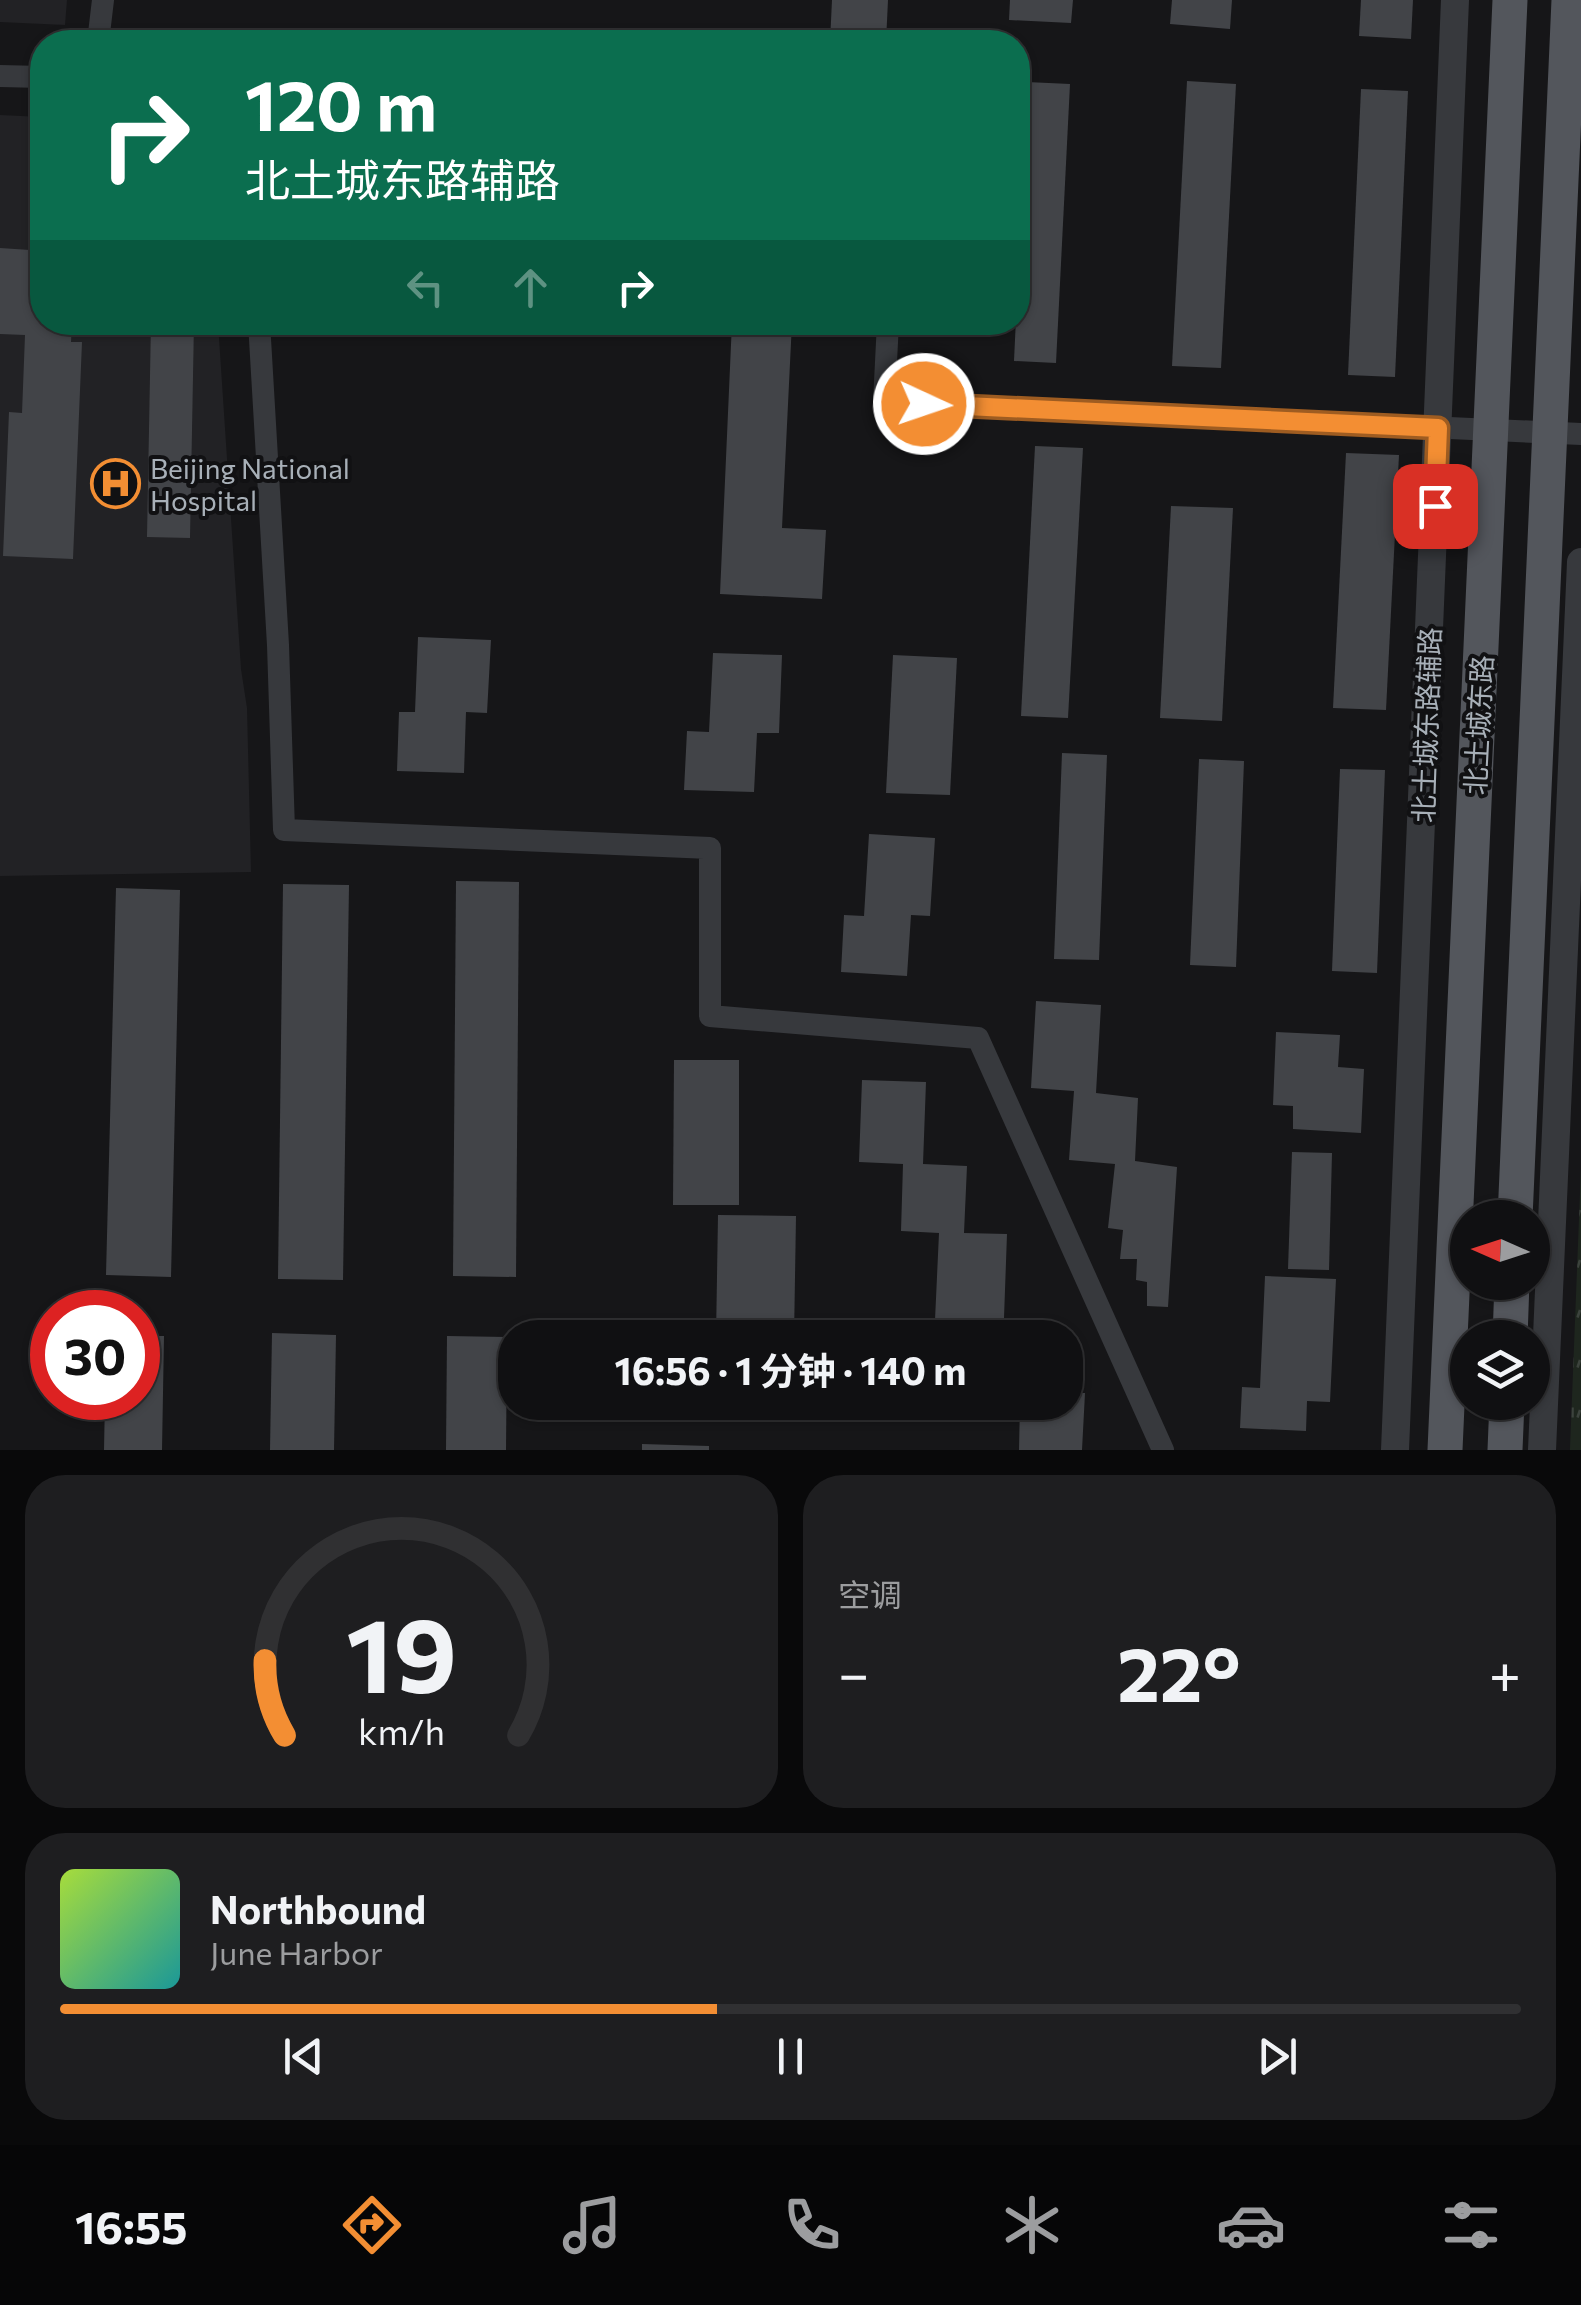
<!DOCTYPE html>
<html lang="zh">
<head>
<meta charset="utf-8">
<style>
	:root { --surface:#101012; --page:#1e1e20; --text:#f1f3f6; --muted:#9c9d9f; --line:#303032; --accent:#f38e33 }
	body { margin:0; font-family:Commissioner,"Noto Sans SC",sans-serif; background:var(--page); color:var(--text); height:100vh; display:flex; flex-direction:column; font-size:38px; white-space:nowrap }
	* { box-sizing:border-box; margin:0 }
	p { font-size:32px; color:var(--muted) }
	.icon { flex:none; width:55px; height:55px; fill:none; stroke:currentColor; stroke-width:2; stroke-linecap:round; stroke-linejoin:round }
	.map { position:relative; height:1450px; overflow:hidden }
	.sheet { display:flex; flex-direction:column; gap:25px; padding:25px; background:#09090a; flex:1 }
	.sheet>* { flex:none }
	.banner { position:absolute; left:30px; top:30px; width:1000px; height:305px; border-radius:40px; box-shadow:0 2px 8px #0004,0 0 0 2px var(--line); background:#0b6e4f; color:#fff; overflow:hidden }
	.needle { width:65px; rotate:273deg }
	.controls { position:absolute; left:1450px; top:1200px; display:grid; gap:20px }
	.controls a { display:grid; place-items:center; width:100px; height:100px; border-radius:50%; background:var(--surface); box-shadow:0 2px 8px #0004,0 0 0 2px var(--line); font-size:50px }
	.speed { position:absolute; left:30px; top:1290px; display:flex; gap:20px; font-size:50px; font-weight:700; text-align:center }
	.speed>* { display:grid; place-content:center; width:130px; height:130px; border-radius:50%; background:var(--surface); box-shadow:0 2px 8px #0004,0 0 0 2px var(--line); line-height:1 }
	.speed .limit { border:15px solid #d22; background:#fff; color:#111 }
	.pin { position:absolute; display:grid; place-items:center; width:85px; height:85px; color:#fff; margin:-42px; border-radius:20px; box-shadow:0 5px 15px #0006 }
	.me { position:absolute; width:110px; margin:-55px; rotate:93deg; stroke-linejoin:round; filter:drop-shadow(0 0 8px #0008) }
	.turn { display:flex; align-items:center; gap:35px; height:210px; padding:0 50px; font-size:45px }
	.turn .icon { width:130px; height:130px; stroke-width:2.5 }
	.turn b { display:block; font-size:70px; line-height:85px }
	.lanes { display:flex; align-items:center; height:95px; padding:0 50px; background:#0003; justify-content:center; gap:50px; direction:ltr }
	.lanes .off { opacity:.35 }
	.big { font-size:75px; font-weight:700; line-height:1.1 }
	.sheet .widget { flex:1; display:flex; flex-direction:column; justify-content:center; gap:15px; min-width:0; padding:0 35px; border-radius:40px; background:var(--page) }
	.sheet .dial { align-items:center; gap:0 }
	.dial svg { height:260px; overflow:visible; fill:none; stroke:var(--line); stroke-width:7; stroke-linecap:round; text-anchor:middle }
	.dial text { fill:var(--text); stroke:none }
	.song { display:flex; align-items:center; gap:30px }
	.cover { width:120px; height:120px; border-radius:15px; background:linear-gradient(135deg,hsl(80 70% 55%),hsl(180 70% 35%)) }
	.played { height:10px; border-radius:5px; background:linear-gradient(90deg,var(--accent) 45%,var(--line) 45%) }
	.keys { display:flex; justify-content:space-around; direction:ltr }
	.heat { display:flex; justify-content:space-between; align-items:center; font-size:55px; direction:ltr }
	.sheet .tiles { flex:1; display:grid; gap:25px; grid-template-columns:1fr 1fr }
	.widget:last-child { grid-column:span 2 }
	.trip { position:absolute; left:498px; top:1320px; width:585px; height:100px; border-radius:40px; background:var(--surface); box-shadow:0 2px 8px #0004,0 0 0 2px var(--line); font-weight:700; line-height:100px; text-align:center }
	.tabs { display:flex; height:160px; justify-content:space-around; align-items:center; background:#060607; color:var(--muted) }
	.tabs .icon { width:70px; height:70px }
	.tabs .active { color:var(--accent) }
	.tabs b { font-size:45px; color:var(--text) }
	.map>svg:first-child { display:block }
	.built { fill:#222225 }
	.grass { fill:url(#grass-tufts) }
	.building { fill:#424448 }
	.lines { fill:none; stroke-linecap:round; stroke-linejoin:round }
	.minor { stroke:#37393d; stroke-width:22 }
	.tertiary { stroke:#37393d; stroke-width:28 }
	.primary { stroke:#53565c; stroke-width:35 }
	.route-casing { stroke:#9e5c21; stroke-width:25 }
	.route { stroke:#f38e33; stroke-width:18 }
	.labels { text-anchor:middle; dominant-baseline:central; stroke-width:8; stroke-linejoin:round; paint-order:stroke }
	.poi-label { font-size:28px; fill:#a8b0b8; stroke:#111113; text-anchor:start }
	.street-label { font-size:28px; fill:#a8b0b8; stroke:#111113 }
</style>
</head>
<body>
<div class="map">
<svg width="1581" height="1450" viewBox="0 0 1581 1450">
	<defs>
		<pattern id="grass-tufts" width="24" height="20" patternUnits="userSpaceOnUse" patternTransform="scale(2.5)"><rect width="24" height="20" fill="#1e261e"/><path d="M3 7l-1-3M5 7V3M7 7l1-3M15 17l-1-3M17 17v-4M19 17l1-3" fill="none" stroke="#3c433d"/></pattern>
	</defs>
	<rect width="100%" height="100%" fill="#161618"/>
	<g class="built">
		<path d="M 0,0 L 67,0 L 65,25 L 0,22 Z"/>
		<path d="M 0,115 L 42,117 L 42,322 L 218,323 L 241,669 L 247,708 L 251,872 L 0,876 Z"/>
	</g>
	<path class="grass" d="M 1581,1169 L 1581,1450 L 1570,1450 Z"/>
	<g class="building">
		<path d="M 832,0 L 888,0 L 886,42 L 830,42 Z"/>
		<path d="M 1010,0 L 1073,0 L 1071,23 L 1009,20 Z"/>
		<path d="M 1172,0 L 1232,0 L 1230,29 L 1170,24 Z"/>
		<path d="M 1361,0 L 1413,0 L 1411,39 L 1359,36 Z"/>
		<path d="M 1187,81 L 1236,84 L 1221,368 L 1172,366 Z"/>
		<path d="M 1027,82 L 1070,84 L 1056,363 L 1014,361 Z"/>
		<path d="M 1361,89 L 1408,91 L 1395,377 L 1348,375 Z"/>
		<path d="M 0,248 L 30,250 L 29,266 L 42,266 L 42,322 L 72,322 L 71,342 L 82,342 L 73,559 L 3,556 L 9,412 L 22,413 L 25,335 L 0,334 Z"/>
		<path d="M 151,322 L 194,322 L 190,538 L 147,537 Z"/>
		<path d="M 732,322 L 792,322 L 782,528 L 826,530 L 822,599 L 720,594 Z"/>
		<path d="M 1035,446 L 1083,448 L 1068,718 L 1021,716 Z"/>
		<path d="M 1346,453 L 1399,455 L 1386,710 L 1333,708 Z"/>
		<path d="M 1171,506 L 1233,508 L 1222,721 L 1160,718 Z"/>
		<path d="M 418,637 L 491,640 L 487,713 L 466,712 L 464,773 L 397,771 L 399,712 L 415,712 Z"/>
		<path d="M 713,653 L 782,655 L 779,733 L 757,733 L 754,792 L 684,790 L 687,731 L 709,732 Z"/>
		<path d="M 893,655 L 957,658 L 950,795 L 886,793 Z"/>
		<path d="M 1062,753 L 1107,755 L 1099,960 L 1054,959 Z"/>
		<path d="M 1199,759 L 1244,761 L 1236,967 L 1190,965 Z"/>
		<path d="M 1340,769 L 1385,770 L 1377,973 L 1332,971 Z"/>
		<path d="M 869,834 L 935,838 L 930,916 L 911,915 L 907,976 L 841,972 L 844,915 L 864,916 Z"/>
		<path d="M 456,881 L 519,882 L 516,1277 L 453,1276 Z"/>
		<path d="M 283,884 L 349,885 L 343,1280 L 278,1279 Z"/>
		<path d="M 116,888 L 180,890 L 171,1277 L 106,1275 Z"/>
		<path d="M 1036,1001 L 1101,1005 L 1096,1093 L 1138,1098 L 1135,1161 L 1177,1167 L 1168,1307 L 1147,1306 L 1147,1282 L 1136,1280 L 1137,1259 L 1120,1259 L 1123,1230 L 1108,1228 L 1115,1164 L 1069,1160 L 1074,1091 L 1031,1088 Z"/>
		<path d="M 1276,1032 L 1340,1035 L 1338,1067 L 1364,1069 L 1361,1133 L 1293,1129 L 1293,1106 L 1273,1105 Z"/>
		<path d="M 674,1060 L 739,1060 L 739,1205 L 673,1205 Z"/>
		<path d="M 862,1080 L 926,1082 L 923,1164 L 967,1166 L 964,1233 L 1007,1234 L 1004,1318 L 1047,1320 L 1046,1338 L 979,1338 L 980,1322 L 935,1320 L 939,1233 L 901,1231 L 903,1164 L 859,1162 Z"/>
		<path d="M 1292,1152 L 1332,1153 L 1329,1270 L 1288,1269 Z"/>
		<path d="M 718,1215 L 796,1216 L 794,1338 L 716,1338 Z"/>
		<path d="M 1265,1276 L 1336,1279 L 1330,1402 L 1307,1401 L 1306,1431 L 1240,1428 L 1242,1387 L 1260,1388 Z"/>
		<path d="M 272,1333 L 336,1335 L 334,1450 L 270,1450 Z"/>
		<path d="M 138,1336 L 164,1336 L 162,1450 L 104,1450 L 105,1398 L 138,1398 Z"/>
		<path d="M 447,1336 L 507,1337 L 506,1450 L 446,1450 Z"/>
		<path d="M 1065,1393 L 1085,1393 L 1082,1450 L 1019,1450 L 1020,1402 L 1065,1402 Z"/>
		<path d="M 714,1402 L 793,1402 L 793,1409 L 714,1408 Z"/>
		<path d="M 642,1444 L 709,1446 L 709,1450 L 642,1450 Z"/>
	</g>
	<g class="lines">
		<g class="minor">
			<path d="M 98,42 L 103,0"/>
			<path d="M 0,76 L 42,77"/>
			<path d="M 259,322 L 278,645 L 284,830 L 710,848 L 710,1016 L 978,1038 L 1163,1450"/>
			<path d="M 888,322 L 884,402 L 1581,434"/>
		</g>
		<g class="tertiary">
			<path d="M 1395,1450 L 1455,0"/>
			<path d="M 1542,1450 L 1581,562"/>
		</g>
		<g class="primary">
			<path d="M 1515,1218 L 1569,0"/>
			<path d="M 1510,1338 L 1512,1282"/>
			<path d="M 1445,1450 L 1510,0"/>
			<path d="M 1505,1450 L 1507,1402"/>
		</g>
	</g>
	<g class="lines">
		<defs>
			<path id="route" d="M 924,404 L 1438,428 L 1435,506"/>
		</defs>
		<use href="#route" class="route-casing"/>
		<use href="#route" class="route"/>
	</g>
	<defs>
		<symbol id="hospital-ring" viewBox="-11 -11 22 22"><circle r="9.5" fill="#111113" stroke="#f38e33" stroke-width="1.5"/><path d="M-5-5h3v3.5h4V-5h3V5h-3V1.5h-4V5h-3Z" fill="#f38e33"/></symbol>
	</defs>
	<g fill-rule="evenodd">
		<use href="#hospital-ring" x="88" y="456" width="55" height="55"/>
	</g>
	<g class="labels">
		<g class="poi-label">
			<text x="150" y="468">Beijing National<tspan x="150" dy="32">Hospital</tspan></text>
		</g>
		<g class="street-label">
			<text transform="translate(1426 725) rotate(-88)">北土城东路辅路</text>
			<text transform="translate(1478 725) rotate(-87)">北土城东路</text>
		</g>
	</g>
</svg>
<div class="controls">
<a><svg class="needle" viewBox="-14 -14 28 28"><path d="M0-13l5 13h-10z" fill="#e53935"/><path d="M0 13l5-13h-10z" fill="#9c9d9f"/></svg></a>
<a><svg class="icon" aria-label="layers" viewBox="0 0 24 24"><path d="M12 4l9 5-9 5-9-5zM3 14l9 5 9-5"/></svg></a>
</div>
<div class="speed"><div class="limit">30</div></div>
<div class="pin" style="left:1435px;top:506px;background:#d93025"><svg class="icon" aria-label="arrive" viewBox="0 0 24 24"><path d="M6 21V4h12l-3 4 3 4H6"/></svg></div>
<svg class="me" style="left:924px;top:404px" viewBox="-20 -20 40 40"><circle r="17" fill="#f38e33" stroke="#fff" stroke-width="3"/><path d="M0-11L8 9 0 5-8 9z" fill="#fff"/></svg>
<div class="trip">16:56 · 1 分钟 · 140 m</div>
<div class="banner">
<div class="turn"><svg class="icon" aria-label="right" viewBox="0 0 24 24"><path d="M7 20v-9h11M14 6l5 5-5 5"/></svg><div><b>120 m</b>北土城东路辅路</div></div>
<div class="lanes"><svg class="icon off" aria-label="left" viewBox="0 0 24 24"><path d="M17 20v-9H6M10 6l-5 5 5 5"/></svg><svg class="icon off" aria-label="ahead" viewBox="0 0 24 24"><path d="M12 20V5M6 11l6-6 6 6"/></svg><svg class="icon" aria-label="right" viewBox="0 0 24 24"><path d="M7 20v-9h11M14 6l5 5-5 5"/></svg></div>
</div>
</div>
<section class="sheet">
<div class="tiles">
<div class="widget dial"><svg viewBox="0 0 100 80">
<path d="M14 69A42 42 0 1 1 86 69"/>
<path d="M14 69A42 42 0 0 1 8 46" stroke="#f38e33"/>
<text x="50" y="56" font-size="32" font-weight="700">19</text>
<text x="50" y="72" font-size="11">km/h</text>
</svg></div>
<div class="widget"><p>空调</p>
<div class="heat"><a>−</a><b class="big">22°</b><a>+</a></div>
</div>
<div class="widget">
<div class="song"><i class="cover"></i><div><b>Northbound</b><p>June Harbor</p></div></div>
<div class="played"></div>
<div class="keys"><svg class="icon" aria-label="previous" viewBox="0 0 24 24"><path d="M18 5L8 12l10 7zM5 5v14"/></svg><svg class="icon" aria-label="pause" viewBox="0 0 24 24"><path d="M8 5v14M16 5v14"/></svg><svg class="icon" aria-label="next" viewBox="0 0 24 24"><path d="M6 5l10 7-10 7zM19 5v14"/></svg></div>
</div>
</div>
</section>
<nav class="tabs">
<b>16:55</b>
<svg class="icon active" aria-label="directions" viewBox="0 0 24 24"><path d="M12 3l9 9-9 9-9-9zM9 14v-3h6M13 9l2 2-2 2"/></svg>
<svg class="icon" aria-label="music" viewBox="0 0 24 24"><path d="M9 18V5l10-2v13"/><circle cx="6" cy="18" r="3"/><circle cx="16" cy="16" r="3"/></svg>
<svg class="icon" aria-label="phone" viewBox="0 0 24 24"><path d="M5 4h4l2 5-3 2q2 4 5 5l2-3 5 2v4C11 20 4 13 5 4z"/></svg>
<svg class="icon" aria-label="climate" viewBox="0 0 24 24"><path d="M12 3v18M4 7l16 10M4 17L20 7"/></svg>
<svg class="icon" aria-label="car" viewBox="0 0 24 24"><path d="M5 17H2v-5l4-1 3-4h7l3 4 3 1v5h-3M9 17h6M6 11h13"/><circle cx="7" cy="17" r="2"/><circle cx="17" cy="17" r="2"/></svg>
<svg class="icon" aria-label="filters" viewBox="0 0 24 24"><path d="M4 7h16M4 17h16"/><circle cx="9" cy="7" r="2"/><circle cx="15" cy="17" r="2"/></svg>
</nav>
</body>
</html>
